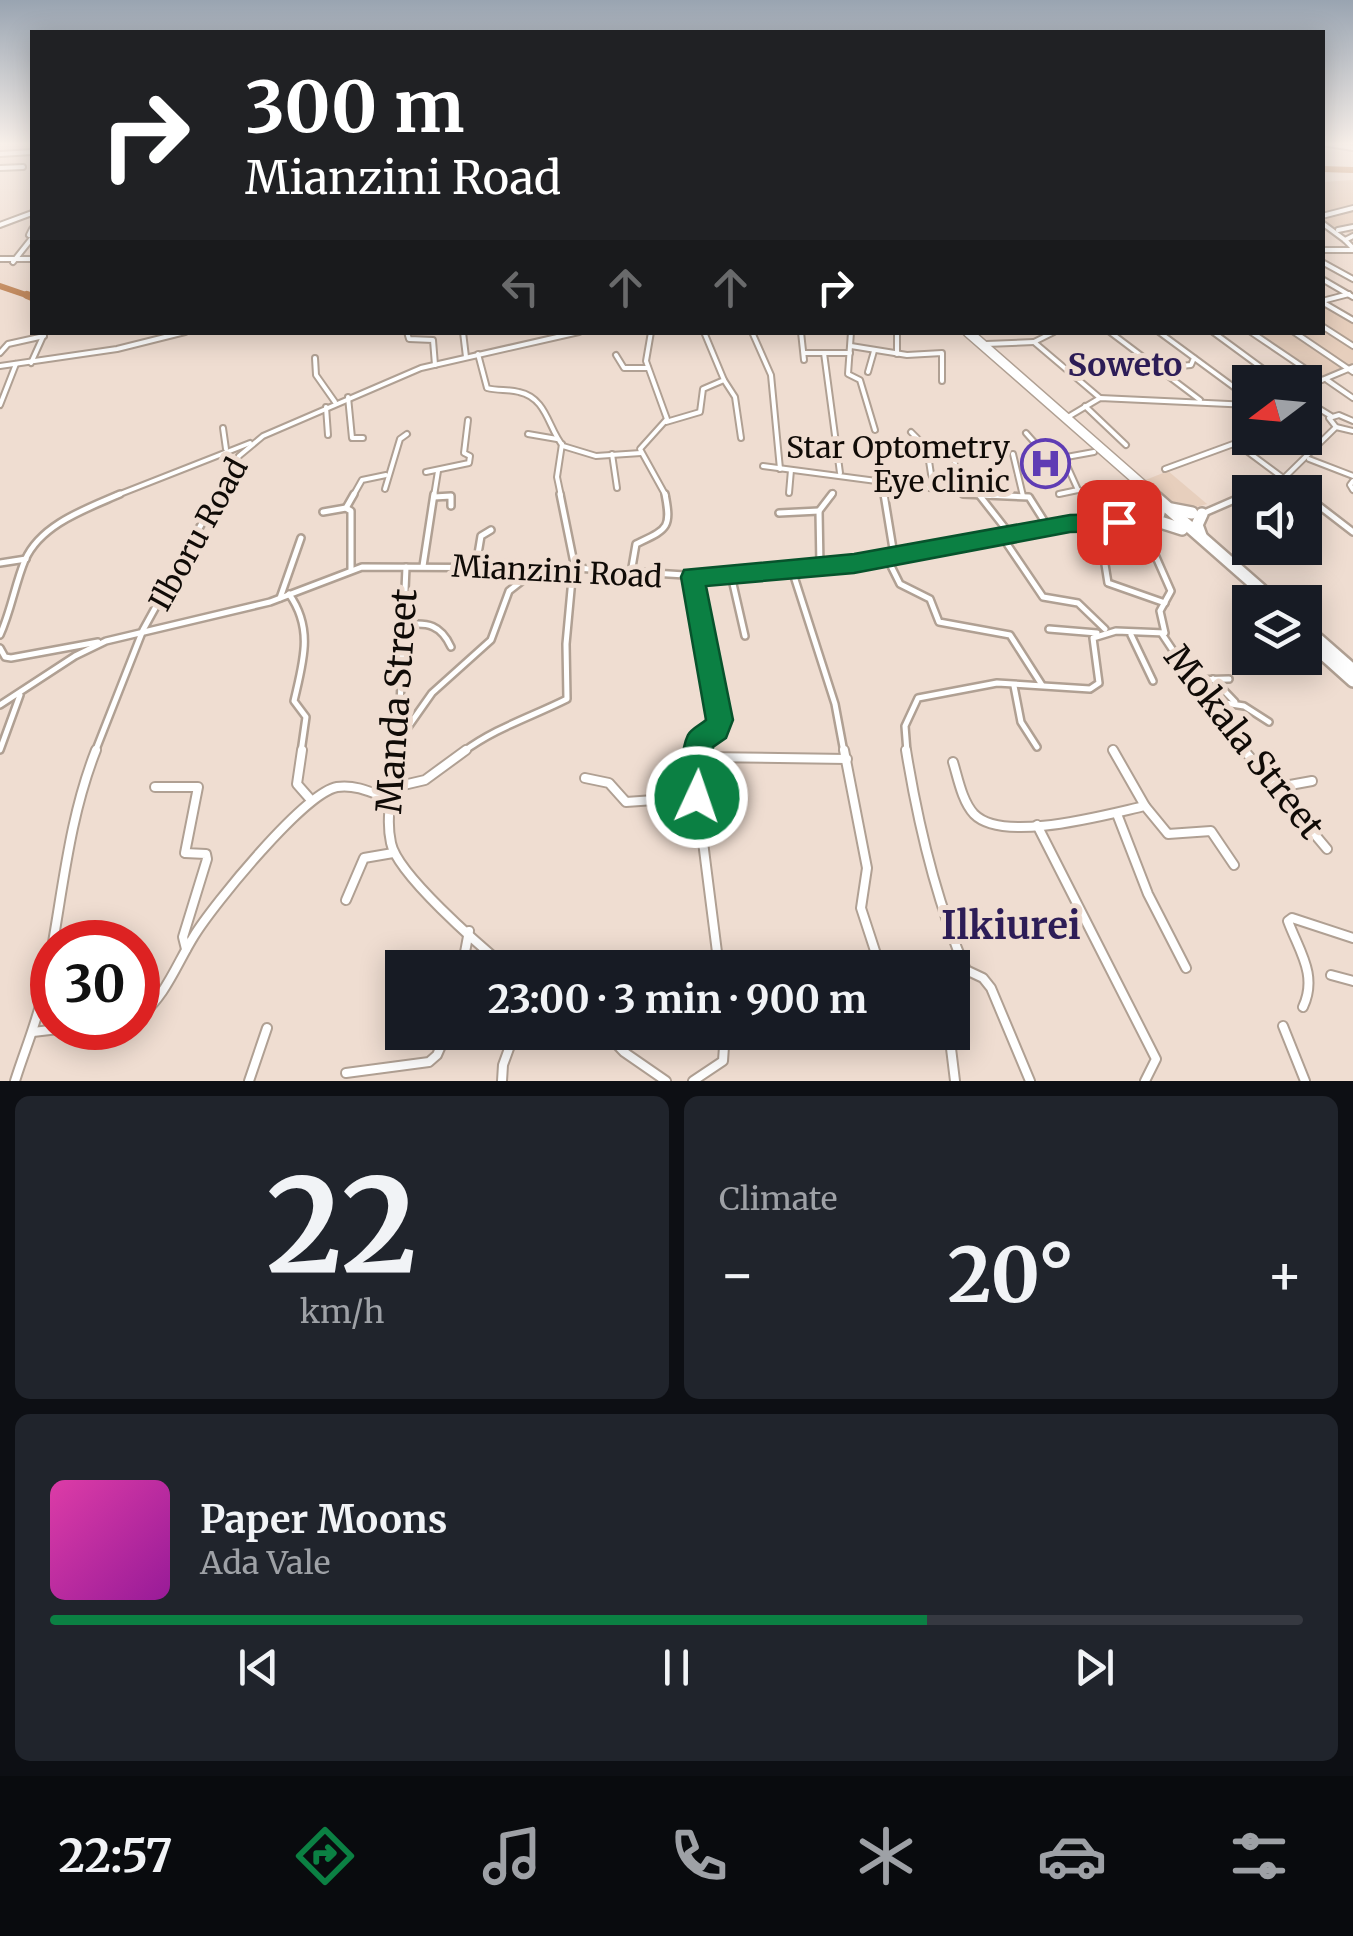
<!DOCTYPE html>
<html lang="en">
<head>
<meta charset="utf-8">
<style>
	:root { --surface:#171b24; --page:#20242c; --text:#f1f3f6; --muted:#9ea1a6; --line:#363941; --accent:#0b8043 }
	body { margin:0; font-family:Merriweather,serif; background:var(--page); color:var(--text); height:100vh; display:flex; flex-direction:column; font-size:38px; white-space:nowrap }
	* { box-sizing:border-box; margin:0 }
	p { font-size:32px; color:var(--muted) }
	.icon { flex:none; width:55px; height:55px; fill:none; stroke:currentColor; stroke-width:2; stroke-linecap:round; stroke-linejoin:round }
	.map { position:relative; height:1081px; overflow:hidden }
	.side { display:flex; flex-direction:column; gap:15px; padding:15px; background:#0d0f14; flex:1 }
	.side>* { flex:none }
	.hud { position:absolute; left:30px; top:30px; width:1295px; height:305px; border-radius:0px; box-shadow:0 5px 25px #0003; background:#202124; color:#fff; overflow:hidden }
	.needle { width:65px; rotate:254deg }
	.controls { position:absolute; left:1232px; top:365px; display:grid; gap:20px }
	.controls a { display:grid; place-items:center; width:90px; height:90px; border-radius:0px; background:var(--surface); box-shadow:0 5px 25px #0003; font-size:50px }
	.speed { position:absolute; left:30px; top:920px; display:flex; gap:20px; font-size:50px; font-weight:700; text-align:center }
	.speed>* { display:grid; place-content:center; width:130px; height:130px; border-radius:50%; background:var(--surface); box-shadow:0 5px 25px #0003; line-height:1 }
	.speed .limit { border:15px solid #d22; background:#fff; color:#111 }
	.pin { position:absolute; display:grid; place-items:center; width:85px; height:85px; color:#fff; margin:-42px; border-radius:20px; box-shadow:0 5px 15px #0006 }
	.me { position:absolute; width:110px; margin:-55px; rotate:3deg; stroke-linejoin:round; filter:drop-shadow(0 0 8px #0008) }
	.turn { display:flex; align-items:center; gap:35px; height:210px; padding:0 50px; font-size:45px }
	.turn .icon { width:130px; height:130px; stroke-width:2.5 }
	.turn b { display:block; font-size:70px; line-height:85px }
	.lanes { display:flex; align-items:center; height:95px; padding:0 50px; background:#0003; justify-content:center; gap:50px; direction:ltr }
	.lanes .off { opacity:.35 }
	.big { font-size:75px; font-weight:700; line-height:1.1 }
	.side .tile { flex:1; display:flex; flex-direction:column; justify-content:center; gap:15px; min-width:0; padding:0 35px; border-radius:15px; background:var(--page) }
	.side .dial { align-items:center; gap:0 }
	.dial b { font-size:130px; line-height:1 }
	.song { display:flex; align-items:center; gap:30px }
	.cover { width:120px; height:120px; border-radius:15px; background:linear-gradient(135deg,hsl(320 70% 55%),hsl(300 70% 35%)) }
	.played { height:10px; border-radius:5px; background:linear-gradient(90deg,var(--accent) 70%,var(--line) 70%) }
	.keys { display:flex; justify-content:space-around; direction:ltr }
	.heat { display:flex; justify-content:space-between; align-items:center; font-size:55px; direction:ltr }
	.side .tiles { flex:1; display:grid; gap:15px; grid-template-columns:1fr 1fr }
	.tile:last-child { grid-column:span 2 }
	.trip { position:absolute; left:385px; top:950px; width:585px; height:100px; border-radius:0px; background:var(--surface); box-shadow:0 5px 25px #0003; font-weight:700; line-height:100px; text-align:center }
	.menu { display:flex; height:160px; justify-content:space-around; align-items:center; background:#090b0e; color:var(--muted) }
	.menu .icon { width:70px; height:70px }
	.menu .active { color:var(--accent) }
	.menu b { font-size:45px; color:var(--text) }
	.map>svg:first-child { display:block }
	.built { fill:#e7cfbd }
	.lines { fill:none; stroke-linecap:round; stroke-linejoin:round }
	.river-far1 { stroke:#c38b5f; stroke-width:6 }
	.river { stroke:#c38b5f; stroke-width:8 }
	.minor-far2-casing { stroke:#b0a093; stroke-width:8 }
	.minor-far1-casing { stroke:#b0a093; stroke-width:10 }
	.minor-casing { stroke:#b0a093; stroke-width:12 }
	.highway-far1-casing { stroke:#b0a093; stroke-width:12 }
	.highway-casing { stroke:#b0a093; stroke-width:16 }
	.minor-far2 { stroke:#fff; stroke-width:4 }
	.minor-far1 { stroke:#fff; stroke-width:5 }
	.minor { stroke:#fff; stroke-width:8 }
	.highway-far1 { stroke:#fff; stroke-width:9 }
	.highway { stroke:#fff; stroke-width:11 }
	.route { fill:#0b8043; stroke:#07532c; stroke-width:2.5 }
	.labels { text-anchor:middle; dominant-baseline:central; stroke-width:10; stroke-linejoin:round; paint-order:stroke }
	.poi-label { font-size:30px; fill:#100b07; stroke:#efddd1; text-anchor:end }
	.street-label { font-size:30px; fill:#100b07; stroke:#efddd1 }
	.neighbourhood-label { font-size:32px; font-weight:bold; fill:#2d1d57; stroke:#efddd1 }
	.near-street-label { font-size:35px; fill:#100b07; stroke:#efddd1 }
	.near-neighbourhood-label { font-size:38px; font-weight:bold; fill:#2d1d57; stroke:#efddd1 }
</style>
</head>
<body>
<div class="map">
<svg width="1353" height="1081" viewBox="0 0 1353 1081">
	<rect width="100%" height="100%" fill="#efddd1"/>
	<g class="built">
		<path d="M 1353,180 L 1353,235 L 1323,222 L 1323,182 Z"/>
		<path d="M 1323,302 L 1353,320 L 1353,363 L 1322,378 L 1254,333 L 1322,332 Z"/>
		<path d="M 1168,471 L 1207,504 L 1193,508 L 1174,506 L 1143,481 Z"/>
	</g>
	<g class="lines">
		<g class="river-far1">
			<path d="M 1322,169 L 1353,170"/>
			<path d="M 0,286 L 32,297"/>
		</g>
		<path class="river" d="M 27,295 L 32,297"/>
		<defs>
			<g id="minor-far2">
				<path d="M 1322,143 L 1353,148"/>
				<path d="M 0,154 L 32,152"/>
				<path d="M 0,168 L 23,167"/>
				<path d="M 1322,216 L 1353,208"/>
				<path d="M 1322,223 L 1345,240"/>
				<path d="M 0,225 L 32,213"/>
				<path d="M 1338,230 L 1353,227"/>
				<path d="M 29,235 L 32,229"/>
				<path d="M 1353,236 L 1345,240 L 1353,248"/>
				<path d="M 1322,250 L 1353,250"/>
				<path d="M 0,259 L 32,259"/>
				<path d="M 13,262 L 32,238"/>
				<path d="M 1322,262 L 1353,279"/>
				<path d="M 1322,279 L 1353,297"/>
				<path d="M 1322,301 L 1349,294"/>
				<path d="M 1322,302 L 1353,320"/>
				<path d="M 1322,326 L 1353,346"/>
				<path d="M 407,332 L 409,339 L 433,340 L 435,365"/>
				<path d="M 463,332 L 466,357"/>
				<path d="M 651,332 L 646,361 L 667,419 L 640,449 L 666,496"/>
				<path d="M 752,332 L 771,375 L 780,469"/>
				<path d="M 801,332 L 804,360"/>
				<path d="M 851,332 L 848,374 L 860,380 L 875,430"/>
				<path d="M 897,332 L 897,354"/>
				<path d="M 1054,332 L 1034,342 L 1100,398"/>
				<path d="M 1110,332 L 1200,400"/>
				<path d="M 1159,332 L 1250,399"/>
				<path d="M 1213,332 L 1281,382"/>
				<path d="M 1251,332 L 1322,380 L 1353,367"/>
				<path d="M 1294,332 L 1353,372"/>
				<path d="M 986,344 L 1034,342"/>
				<path d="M 851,346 L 907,355 L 942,353 L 942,381"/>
				<path d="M 0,353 L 8,344 L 44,336"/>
				<path d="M 804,353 L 850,353"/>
				<path d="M 824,353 L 840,473"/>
				<path d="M 478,354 L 487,388 C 498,391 508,389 519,392 C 547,398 548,428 563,446 L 596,456 L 641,453"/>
				<path d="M 616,355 L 624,368 L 648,368"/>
				<path d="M 315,358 L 316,375 L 335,402"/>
				<path d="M 31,363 L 45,332"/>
				<path d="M 0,366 L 117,349 L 185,332"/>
				<path d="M 1158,368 L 1191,365 L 1194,358"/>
				<path d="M 868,372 L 874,351"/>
				<path d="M 724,380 L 735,397 L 741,438"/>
				<path d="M 1327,380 L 1353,398"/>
				<path d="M 348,397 L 352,438 L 363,438"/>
				<path d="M 1305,400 L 1331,416"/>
				<path d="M 0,405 L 16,364"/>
				<path d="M 1085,406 L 1126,445"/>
				<path d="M 326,407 L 328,435"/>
				<path d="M 1068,417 L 1100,398 L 1250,405"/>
				<path d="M 1353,421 L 1339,415 L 1329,418 L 1336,427 L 1353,431"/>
				<path d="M 666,422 L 700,412 L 703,389 L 724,380 L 704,332"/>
				<path d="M 223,428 L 226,449"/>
				<path d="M 911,432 L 927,448 L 933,487"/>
				<path d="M 1026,433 L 1050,460 L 1094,452"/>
				<path d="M 528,434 L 557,439"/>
				<path d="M 612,454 L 617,488"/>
				<path d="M 1013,454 L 1023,496"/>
				<path d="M 1309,459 L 1353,476"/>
				<path d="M 1032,461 L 1050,460"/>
				<path d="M 763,466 L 990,496"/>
				<path d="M 1165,469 L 1236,443 L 1302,492"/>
				<path d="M 426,472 L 469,463 L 470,456 L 464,453 L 468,420"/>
				<path d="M 1353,481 L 1350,485 L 1353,490"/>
				<path d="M 882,482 L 884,496"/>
				<path d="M 385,489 L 400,439 L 407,434"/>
				<path d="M 1078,490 L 1100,496"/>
				<path d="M 954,492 L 955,458"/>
				<path d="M 1252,492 L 1284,478 L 1336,427"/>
				<path d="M 789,493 L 791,470"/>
				<path d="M 1059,494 L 1078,490 L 1064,459"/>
				<path d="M 115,496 L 250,443"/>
				<path d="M 217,496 L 239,456 L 263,436 L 421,368 L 579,332"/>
				<path d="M 353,496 L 362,480 L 386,475"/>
				<path d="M 434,496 L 438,471"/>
				<path d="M 561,496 L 557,477 L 562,444"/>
				<path d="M 831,496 L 833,493"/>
				<path d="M 1243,496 L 1250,493"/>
			</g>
			<g id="minor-far1">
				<path d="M 560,494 L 575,568"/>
				<path d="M 884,494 L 894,555"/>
				<path d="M 963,494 L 1029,497 L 1048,527"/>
				<path d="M 1091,494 L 1103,497 L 1119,522"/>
				<path d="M 1305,495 L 1353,532"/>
				<path d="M 980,496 L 1009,533"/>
				<path d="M 434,497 L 451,496 L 451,506"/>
				<path d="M 346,508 L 354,494"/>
				<path d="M 323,512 L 346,508 L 351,511 L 351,569"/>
				<path d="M 779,513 L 819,511"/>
				<path d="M 1202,514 L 1248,494"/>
				<path d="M 1092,522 L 1103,552 L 1108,583 L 1165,603"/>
				<path d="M 1001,535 L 1043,597 L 1078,603 L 1105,629"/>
				<path d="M 886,556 L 900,584 L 930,599 L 939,622 L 1010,635 L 1042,685"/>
				<path d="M 0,563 L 26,559"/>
				<path d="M 423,566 L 434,494"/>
				<path d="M 476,566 L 481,536 L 491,530"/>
				<path d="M 820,567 L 819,511 L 832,494"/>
				<path d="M 792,570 L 835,704 L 844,752"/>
				<path d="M 631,573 L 636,544 C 667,529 672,529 665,494"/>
				<path d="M 731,575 L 745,636"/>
				<path d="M 693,577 L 719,720 L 716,729 L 700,740 L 699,752"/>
				<path d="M 289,594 C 314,629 303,662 294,701 L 306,717 L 301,752"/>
				<path d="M 280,598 L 301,538"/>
				<path d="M 405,625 C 428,622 441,625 451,647"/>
				<path d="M 1049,629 L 1097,633"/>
				<path d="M 1162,634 L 1220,721 L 1246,752"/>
				<path d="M 0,635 C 11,611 15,584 25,560 C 41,524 86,509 120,494"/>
				<path d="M 1131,635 L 1153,681"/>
				<path d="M 0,648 L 5,657 L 11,658 L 98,642"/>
				<path d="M 1213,679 L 1235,702"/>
				<path d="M 1191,680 L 1229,679"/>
				<path d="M 1014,686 L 1021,722 L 1037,747"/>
				<path d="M 1206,700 L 1244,706 L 1269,722"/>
				<path d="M 0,705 L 75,656 L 106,641 L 270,602 L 362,567 L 575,568 L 716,577 L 853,563 L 1070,523 L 1155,521"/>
				<path d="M 401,737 L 432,693 L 491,640 L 509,591 L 537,569"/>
				<path d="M 0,750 L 20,695"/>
				<path d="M 95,752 L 143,630 L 218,494"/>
				<path d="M 398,752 L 406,567"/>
				<path d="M 463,752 C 495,728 531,717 567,699 L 566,644 L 573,568"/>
				<path d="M 907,752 L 905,726 L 918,698 L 997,683 L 1090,689 L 1099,683 L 1093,638 L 1116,631 L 1165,633 L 1160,611 L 1171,591 L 1141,523"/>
			</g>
			<g id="minor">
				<path d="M 302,750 L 297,784 L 311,800"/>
				<path d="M 398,750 C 396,780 384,812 391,843 C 397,874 480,946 507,968"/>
				<path d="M 700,750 L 701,826 L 719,968"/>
				<path d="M 844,750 L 867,868 L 861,908 L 877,957 L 884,962 L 909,956 L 952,968"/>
				<path d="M 906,750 C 918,824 936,901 966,970 L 983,978 L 991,988 L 1030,1081"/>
				<path d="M 1113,750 L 1145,806"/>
				<path d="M 1244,750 L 1327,849"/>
				<path d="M 700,757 L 847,759"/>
				<path d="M 953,762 C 958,778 962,801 974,814 C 1003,844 1108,814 1145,806 L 1168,834 L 1211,831 L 1234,865"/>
				<path d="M 585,778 L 609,783 L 626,802 L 697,797"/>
				<path d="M 155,787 L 198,787 L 185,853 L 206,854 L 207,859 L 183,937 L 186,949"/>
				<path d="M 395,787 L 425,780 L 466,750"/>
				<path d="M 1279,787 L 1312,781"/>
				<path d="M 1117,814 L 1148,894 L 1186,968"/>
				<path d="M 1037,825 L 1156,1059 L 1145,1081"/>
				<path d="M 346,900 L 364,858 L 393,853"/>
				<path d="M 462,968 L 469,931"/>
				<path d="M 1331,975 L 1353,981"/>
				<path d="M 1303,1007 C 1318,975 1299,951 1288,921 L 1292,918 L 1353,938"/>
				<path d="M 138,1018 C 166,996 176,965 194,936 C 213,905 304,793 337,787 C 355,784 373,793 389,799"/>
				<path d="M 1283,1026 L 1305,1081"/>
				<path d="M 33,1032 L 67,1028"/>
				<path d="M 605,1032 L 624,1052 L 666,1081"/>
				<path d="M 949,1032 L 955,1081"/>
				<path d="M 346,1073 L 429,1062 L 437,1055 L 447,1032"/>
				<path d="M 15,1081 C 25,1049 39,1017 45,985 C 62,905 66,826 96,750"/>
				<path d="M 249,1081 L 267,1028"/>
				<path d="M 502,1081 L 503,1065 L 515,1032"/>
				<path d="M 693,1081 L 723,1061 L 725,1032"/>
			</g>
			<path id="highway-far1" d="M 968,332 L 1155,496"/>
			<g id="highway">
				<path d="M 1152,494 L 1275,602"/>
				<path d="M 1160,509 L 1157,521 L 1182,529"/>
				<path d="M 1171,509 L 1192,513"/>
				<path d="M 1201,536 L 1197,525 L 1202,514"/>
				<path d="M 1305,628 L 1353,670"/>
				<path d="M 1305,638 L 1353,681"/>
			</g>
		</defs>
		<use href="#minor-far2" class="minor-far2-casing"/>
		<use href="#minor-far1" class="minor-far1-casing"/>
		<use href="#minor" class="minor-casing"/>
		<use href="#highway-far1" class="highway-far1-casing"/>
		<use href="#highway" class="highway-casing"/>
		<use href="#minor-far2" class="minor-far2"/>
		<use href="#minor-far1" class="minor-far1"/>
		<use href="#minor" class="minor"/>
		<use href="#highway-far1" class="highway-far1"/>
		<use href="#highway" class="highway"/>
	</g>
	<linearGradient id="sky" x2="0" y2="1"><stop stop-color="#99a4b1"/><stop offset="0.49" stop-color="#f8f0ea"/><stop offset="1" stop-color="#f8f0ea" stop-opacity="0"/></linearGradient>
	<rect width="1353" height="294" fill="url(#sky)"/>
	<path class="route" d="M 1119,514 L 1130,522 L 1119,531 L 1070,532 L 854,573 L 706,586 L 733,720 L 726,738 L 713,747 L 711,797 L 707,807 L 697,811 L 686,807 C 680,791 680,751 688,735 C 691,729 700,725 706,720 L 681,577 L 684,570 L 854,554 L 1070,515 Z"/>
	<defs>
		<symbol id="hospital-ring" viewBox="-11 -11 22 22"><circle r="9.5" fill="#efddd1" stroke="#5f3cb4" stroke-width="1.5"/><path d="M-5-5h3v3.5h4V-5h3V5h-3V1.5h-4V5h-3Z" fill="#5f3cb4"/></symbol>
	</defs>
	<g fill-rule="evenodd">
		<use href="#hospital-ring" x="1018" y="436" width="55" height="55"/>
	</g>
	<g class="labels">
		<g class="poi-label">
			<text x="1010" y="447">Star Optometry<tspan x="1010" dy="34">Eye clinic</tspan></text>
		</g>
		<g class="street-label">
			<text transform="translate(198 534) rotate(-61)">Ilboru Road</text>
			<text transform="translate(557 571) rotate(3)">Mianzini Road</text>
		</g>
		<g class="neighbourhood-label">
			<text x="1125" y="365">Soweto</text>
		</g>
		<g class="near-street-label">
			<text transform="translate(397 701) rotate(-86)">Manda Street</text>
			<text transform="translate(1244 742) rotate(52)">Mokala Street</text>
		</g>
		<g class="near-neighbourhood-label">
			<text x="1011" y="925">Ilkiurei</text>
		</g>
	</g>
</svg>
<div class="controls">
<a><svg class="needle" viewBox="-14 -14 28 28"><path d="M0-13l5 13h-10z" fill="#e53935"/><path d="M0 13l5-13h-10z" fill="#9ea1a6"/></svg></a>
<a><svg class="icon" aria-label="sound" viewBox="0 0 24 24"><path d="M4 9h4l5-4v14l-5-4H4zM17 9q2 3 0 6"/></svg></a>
<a><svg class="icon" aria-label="layers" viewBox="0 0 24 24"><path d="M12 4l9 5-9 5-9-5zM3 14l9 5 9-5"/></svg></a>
</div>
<div class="speed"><div class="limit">30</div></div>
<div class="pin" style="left:1119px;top:522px;background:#d93025"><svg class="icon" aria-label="arrive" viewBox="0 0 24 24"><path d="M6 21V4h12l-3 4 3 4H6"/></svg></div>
<svg class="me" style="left:697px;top:797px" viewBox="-20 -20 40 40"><circle r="17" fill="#0b8043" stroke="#fff" stroke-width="3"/><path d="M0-11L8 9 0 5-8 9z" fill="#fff"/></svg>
<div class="trip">23:00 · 3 min · 900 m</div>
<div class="hud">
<div class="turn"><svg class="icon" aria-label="right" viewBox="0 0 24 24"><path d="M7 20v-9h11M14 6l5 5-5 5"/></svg><div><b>300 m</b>Mianzini Road</div></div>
<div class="lanes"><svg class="icon off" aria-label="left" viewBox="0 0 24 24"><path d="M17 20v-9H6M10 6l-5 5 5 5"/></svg><svg class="icon off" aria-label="ahead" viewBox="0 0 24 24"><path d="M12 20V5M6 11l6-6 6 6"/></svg><svg class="icon off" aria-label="ahead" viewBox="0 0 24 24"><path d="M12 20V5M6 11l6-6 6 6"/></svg><svg class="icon" aria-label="right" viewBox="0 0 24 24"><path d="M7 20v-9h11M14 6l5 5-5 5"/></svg></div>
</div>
</div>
<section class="side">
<div class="tiles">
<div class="tile dial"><b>22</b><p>km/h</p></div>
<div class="tile"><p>Climate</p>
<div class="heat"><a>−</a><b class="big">20°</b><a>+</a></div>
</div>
<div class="tile">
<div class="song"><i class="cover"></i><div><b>Paper Moons</b><p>Ada Vale</p></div></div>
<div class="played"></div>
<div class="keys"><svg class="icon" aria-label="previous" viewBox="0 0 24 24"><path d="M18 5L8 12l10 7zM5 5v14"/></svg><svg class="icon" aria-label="pause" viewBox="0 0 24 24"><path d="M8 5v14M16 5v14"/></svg><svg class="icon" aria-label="next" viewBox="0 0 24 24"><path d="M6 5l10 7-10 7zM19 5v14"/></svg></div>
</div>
</div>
</section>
<nav class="menu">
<b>22:57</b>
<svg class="icon active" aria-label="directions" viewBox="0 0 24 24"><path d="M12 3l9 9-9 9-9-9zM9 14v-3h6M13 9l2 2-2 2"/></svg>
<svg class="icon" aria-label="music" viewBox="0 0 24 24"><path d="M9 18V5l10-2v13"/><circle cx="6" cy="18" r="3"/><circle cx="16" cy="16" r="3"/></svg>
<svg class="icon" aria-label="phone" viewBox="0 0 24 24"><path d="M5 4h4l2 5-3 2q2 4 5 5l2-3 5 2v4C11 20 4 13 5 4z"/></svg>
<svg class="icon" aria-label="climate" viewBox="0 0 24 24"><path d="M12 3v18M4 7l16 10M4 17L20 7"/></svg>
<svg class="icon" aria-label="car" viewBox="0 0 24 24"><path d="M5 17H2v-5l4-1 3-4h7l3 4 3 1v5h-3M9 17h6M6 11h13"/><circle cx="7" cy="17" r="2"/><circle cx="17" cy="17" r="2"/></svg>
<svg class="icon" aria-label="filters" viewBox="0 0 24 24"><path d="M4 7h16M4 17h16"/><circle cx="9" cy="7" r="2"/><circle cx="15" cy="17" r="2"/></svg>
</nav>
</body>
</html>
